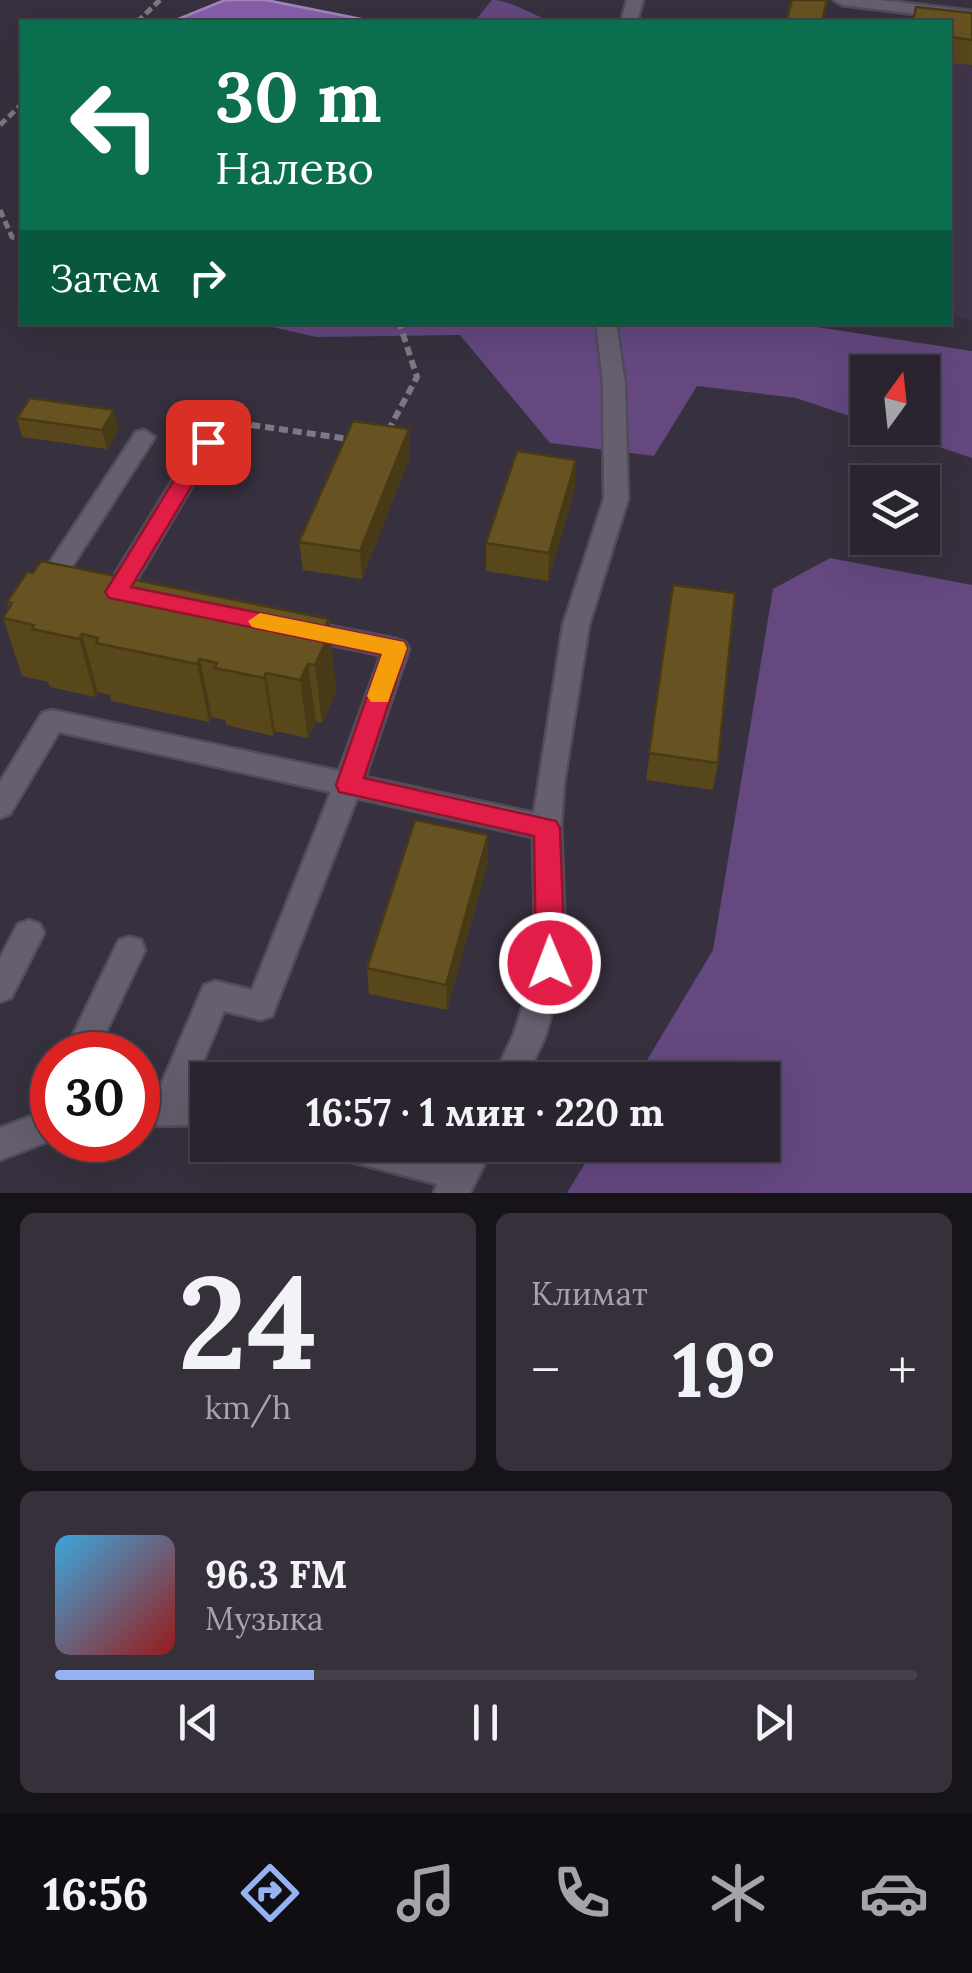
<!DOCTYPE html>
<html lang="ru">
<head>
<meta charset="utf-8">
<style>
	:root { --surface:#29242e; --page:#35303a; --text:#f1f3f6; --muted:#a5a4aa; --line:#45414a; --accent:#95b2f1 }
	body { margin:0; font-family:Lora,serif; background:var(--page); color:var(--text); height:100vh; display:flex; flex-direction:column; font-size:38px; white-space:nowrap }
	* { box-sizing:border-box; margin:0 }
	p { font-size:32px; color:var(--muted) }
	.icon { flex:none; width:55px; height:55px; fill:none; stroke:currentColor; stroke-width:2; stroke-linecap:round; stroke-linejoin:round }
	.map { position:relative; height:1193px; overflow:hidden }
	.sheet { display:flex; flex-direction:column; gap:20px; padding:20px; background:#171419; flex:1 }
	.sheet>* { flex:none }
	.guide { position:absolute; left:20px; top:20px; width:932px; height:305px; border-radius:0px; box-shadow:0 10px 40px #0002,0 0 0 2px var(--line); background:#0b6e4f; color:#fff; overflow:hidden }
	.needle { width:65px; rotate:15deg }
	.tools { position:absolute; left:850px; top:355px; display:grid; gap:20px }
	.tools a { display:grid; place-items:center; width:90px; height:90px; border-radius:0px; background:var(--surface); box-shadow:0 10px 40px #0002,0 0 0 2px var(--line); font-size:50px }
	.speed { position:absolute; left:30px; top:1032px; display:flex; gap:20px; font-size:50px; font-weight:700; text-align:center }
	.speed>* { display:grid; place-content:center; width:130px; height:130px; border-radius:50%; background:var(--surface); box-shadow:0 10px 40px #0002,0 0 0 2px var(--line); line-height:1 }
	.speed .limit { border:15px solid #d22; background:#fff; color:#111 }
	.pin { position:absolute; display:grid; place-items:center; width:85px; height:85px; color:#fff; margin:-42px; border-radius:20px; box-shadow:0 5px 15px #0006 }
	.me { position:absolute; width:110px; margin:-55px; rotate:359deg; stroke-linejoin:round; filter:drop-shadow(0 0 8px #0008) }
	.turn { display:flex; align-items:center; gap:35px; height:210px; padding:0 30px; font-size:45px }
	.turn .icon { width:130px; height:130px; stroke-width:2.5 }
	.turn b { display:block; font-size:70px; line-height:85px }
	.then { display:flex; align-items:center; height:95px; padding:0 30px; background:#0003; gap:20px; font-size:38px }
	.big { font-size:75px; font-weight:700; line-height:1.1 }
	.sheet .card { flex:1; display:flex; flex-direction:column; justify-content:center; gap:15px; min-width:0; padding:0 35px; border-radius:15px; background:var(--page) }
	.sheet .dial { align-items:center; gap:0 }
	.dial b { font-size:130px; line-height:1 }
	.song { display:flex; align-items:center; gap:30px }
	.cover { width:120px; height:120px; border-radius:15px; background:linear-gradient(135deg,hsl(200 70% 55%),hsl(0 70% 35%)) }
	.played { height:10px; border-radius:5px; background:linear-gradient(90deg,var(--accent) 30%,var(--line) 30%) }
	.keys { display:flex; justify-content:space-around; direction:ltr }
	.heat { display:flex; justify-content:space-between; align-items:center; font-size:55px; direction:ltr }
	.sheet .tiles { flex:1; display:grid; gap:20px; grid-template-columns:1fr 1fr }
	.card:last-child { grid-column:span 2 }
	.trip { position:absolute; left:190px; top:1062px; width:590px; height:100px; border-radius:0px; background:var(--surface); box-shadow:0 10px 40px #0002,0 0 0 2px var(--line); font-weight:700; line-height:100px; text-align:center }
	.dock { display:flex; height:160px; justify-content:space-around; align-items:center; background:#100e12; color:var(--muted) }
	.dock .icon { width:70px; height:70px }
	.dock .active { color:var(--accent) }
	.dock b { font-size:45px; color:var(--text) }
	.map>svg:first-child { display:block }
	.built { fill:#40364b }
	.green { fill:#64487f }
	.water { fill:#865fab; stroke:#a286be; stroke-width:2.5 }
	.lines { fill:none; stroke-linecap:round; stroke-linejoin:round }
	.minor-casing { stroke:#514c58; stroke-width:5 }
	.path-far1 { stroke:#7e7884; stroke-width:5; stroke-dasharray:8 4; stroke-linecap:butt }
	.path { stroke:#7e7884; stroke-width:6; stroke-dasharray:9 5; stroke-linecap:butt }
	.minor { fill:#665f6f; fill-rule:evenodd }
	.wall { fill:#59471c }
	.shaded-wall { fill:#483a17 }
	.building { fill:#675321; stroke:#483a17; stroke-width:2.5 }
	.route { fill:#e11d48; stroke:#92132f; stroke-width:2.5 }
	.slow { fill:#f59e0b }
</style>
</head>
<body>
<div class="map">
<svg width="972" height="1193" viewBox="0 0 972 1193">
	<rect width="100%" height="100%" fill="#37303e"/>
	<path class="built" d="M 950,27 L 972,29 L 972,320 L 950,315 Z"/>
	<g class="green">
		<path d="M 492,0 C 511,0 534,16 554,22 L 474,22 Z"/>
		<path d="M 255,323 L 791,323 L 972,351 L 972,458 L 883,428 L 922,428 L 922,372 L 868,372 L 867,422 L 796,398 L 697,386 L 654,456 L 550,443 L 460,335 L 316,337 Z"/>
		<path d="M 830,558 L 972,585 L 972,1193 L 567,1193 L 596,1145 L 762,1145 L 762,1080 L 635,1080 L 713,950 L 773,589 Z"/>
	</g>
	<path class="water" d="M 225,0 L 266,0 L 376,22 L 171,22 Z"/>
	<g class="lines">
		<defs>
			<g id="minor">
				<path d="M 627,0 L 643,0 L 637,22 L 621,22 Z"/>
				<path d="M 834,0 L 880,0 L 972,11 L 972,21 L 842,5 Z"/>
				<path d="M 596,322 L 616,322 L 625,384 L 628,499 L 589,625 L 564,783 L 561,828 L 566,963 L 545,1037 L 525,1080 L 492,1080 L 514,1034 L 536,963 L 533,837 L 357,798 L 272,1016 L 261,1020 L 224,1011 L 190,1093 L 208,1093 L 208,1125 L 138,1126 L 138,1094 L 157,1094 L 204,985 L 215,981 L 252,990 L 331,792 L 59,732 L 10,814 L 0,818 L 0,782 L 42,713 L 52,710 L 339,771 L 381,655 L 290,636 L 286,629 L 290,622 L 299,620 L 396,639 L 405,642 L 409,649 L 365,777 L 534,813 L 563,625 L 604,499 L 603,384 Z"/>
				<path d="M 144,430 L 155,437 L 68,573 L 80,582 L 77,588 L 68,591 L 43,585 L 40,579 L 43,573 L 136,432 Z"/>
				<path d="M 207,435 L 218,442 L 126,598 L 108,598 L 105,592 L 108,586 L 199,437 Z"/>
				<path d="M 29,920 L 40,924 L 44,933 L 11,998 L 0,1002 L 0,958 L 18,924 Z"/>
				<path d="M 130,937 L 141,940 L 145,950 L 95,1055 L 63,1055 L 119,940 Z"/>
				<path d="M 52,1108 L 52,1140 L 0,1160 L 0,1128 Z"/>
				<path d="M 331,1145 L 413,1145 L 453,1155 L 459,1145 L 494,1145 L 470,1193 L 434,1193 L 437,1184 L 348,1161 L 336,1157 Z"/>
			</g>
		</defs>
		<use href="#minor" class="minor-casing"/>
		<g class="path-far1">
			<path d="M 137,22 L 160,0"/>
			<path d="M 0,125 L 22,104"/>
			<path d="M 0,210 L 12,237 L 22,239"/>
		</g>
		<g class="path">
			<path d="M 182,415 L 349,439"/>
			<path d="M 388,431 L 417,377 L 399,322"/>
		</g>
		<use href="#minor" class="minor"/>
	</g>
	<g class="wall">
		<path d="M 916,7 L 972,13 L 972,65 L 950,63 L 950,22 L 912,22 Z"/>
		<path d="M 17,418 L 119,429 L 107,449 L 22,437 Z"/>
		<path d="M 409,429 L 410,457 L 362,579 L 303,570 L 299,542 Z"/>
		<path d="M 575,488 L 548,581 L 486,571 L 486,543 Z"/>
		<path d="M 673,585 L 718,763 L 713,790 L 646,780 Z"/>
		<path d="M 7,602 L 329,619 L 336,691 L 322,723 L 316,722 L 308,738 L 275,731 L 273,736 L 226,725 L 225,720 L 212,717 L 209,722 L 111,701 L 110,695 L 98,692 L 95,697 L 50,687 L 48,682 L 22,676 L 3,618 L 9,608 Z"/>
		<path d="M 488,835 L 488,862 L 447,1010 L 369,994 L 367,968 Z"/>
	</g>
	<g class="shaded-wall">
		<path d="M 114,410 L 119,429 L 107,449 L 102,430 Z"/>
		<path d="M 409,429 L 410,457 L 362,579 L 360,551 Z"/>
		<path d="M 576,460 L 575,488 L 548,581 L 549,553 Z"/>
		<path d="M 329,619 L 336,691 L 322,723 L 315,665 L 323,632 Z"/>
		<path d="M 82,634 L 98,692 L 95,697 L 79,639 Z"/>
		<path d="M 200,659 L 212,717 L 209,722 L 197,664 Z"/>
		<path d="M 308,664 L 316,722 L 308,738 L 300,680 Z"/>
		<path d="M 266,673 L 275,731 L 273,736 L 264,678 Z"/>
		<path d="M 488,835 L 488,862 L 447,1010 L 446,985 Z"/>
	</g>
	<g class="building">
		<path d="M 792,0 L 827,0 L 822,22 L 786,22 Z"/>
		<path d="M 916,7 L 972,13 L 972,40 L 950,37 L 950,22 L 913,22 Z"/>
		<path d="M 30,398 L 114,410 L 102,430 L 17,418 Z"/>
		<path d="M 353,421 L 409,429 L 360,551 L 299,542 Z"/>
		<path d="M 517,451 L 576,460 L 549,553 L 486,543 Z"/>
		<path d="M 41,561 L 329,619 L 323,632 L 330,633 L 315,665 L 308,664 L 300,680 L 266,673 L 264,678 L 215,668 L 217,663 L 200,659 L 197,664 L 96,643 L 98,638 L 82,634 L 79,639 L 32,629 L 34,625 L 3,618 L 12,603 L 7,602 L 27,572 L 33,573 Z"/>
		<path d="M 673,585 L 735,593 L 718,763 L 649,753 Z"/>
		<path d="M 415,820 L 488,835 L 446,985 L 367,968 Z"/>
	</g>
	<path class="route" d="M 208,436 L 218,442 L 131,587 L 404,642 L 407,648 L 364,778 L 556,821 L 560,828 L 565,963 L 560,972 L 550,975 L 541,972 L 536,963 L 534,836 L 339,792 L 336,785 L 382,654 L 109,598 L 105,592 L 109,586 L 200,438 Z"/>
	<path class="slow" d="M 260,613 L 404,642 L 407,648 L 388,702 L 371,702 L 367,696 L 382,654 L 252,627 L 248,621 Z"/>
</svg>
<div class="tools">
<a><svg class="needle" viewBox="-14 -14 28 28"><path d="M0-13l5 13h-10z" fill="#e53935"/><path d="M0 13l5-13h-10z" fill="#a5a4aa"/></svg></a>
<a><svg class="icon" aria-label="layers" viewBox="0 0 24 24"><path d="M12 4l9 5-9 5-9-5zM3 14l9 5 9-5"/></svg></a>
</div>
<div class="speed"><div class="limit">30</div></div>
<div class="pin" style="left:208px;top:442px;background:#d93025"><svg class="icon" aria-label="arrive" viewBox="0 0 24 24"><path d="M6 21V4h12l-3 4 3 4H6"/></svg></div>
<svg class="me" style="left:550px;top:963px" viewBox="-20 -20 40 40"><circle r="17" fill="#e11d48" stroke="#fff" stroke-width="3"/><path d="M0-11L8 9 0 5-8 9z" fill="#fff"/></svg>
<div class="trip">16:57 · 1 мин · 220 m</div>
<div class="guide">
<div class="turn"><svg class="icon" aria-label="left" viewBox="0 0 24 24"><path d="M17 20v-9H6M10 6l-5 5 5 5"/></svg><div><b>30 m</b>Налево</div></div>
<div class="then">Затем<svg class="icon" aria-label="right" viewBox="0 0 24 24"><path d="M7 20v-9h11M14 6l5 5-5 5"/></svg></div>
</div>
</div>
<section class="sheet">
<div class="tiles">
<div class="card dial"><b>24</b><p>km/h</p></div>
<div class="card"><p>Климат</p>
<div class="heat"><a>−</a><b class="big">19°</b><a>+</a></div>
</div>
<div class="card">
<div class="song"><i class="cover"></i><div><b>96.3 FM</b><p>Музыка</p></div></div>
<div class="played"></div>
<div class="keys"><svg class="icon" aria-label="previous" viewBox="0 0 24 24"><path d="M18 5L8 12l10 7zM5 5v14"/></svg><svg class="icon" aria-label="pause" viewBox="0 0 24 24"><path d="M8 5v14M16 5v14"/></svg><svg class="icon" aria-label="next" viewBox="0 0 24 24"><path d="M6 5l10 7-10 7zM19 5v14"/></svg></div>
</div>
</div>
</section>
<nav class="dock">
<b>16:56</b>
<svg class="icon active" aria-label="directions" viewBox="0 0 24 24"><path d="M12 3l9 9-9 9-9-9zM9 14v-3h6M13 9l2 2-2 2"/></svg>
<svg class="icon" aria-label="music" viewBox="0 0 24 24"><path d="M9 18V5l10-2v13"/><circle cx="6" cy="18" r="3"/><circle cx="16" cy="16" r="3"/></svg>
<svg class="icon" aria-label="phone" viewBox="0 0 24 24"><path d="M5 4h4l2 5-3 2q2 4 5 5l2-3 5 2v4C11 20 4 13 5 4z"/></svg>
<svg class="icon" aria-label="climate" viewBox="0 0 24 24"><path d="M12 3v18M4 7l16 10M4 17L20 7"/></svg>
<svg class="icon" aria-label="car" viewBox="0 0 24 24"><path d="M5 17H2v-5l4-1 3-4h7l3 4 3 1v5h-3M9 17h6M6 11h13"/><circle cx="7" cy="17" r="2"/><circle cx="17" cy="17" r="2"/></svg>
</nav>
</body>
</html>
